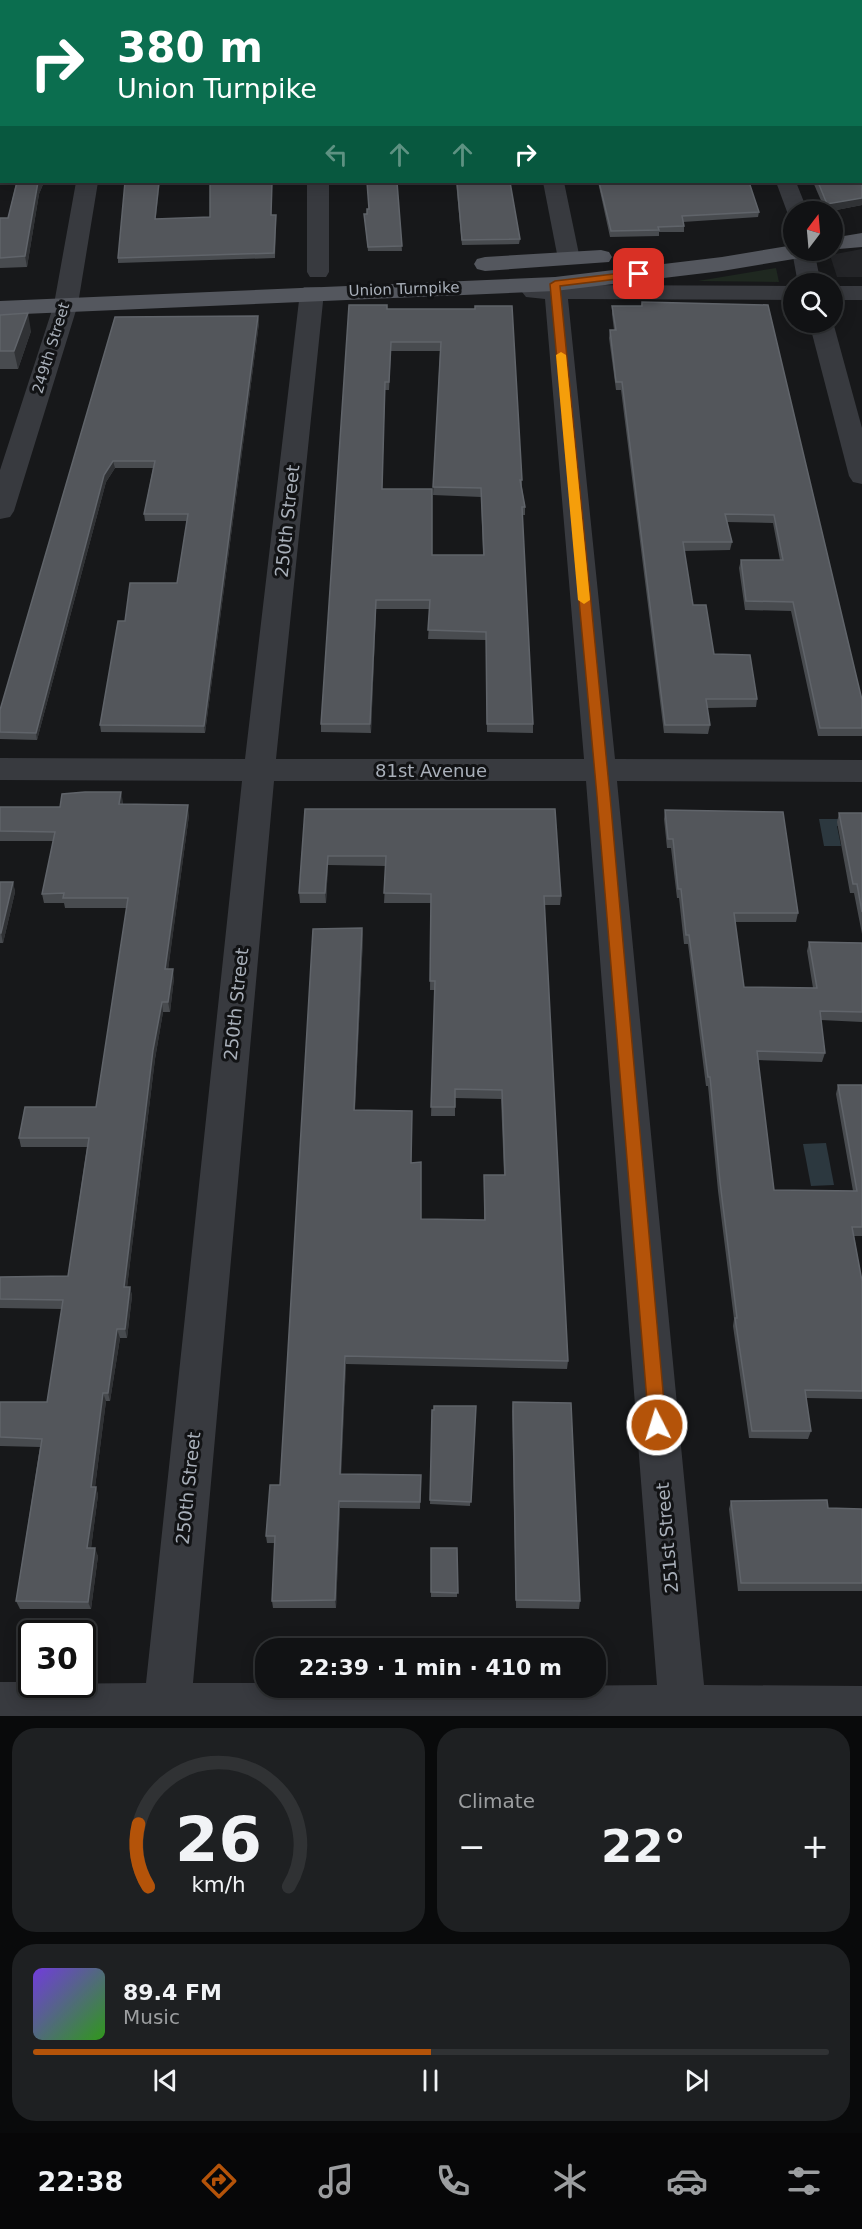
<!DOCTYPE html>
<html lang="en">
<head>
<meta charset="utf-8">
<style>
	:root { --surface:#111214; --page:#1e2022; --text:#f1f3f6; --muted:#9c9ea0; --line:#303234; --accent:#b45309 }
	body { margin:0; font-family:"DejaVu Sans",sans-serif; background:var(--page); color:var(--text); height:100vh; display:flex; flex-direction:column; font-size:22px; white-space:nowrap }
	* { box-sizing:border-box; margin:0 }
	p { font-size:20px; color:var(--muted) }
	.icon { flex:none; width:33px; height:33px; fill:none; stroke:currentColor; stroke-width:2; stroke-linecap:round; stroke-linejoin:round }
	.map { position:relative; height:1716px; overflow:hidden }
	.details { display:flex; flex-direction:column; gap:12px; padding:12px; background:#090a0b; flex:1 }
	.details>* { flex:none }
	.guide { position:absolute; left:0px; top:0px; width:862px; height:183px; box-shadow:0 3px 15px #0003,0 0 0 2px var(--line); background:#0b6e4f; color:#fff; overflow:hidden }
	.needle { width:39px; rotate:16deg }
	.tools { position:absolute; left:783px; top:201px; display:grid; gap:12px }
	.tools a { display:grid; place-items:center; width:60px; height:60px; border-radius:50%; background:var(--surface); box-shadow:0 3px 15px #0003,0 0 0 2px var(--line); font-size:30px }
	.speed { position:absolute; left:18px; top:1620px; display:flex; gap:12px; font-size:30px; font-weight:700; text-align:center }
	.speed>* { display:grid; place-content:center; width:78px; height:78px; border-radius:50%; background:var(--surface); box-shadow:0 3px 15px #0003,0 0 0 2px var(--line); line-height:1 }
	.speed .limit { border:3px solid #111; border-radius:9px; background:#fff; color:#111 }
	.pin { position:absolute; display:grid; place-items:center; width:51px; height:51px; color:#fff; margin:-26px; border-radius:12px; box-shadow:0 3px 9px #0006 }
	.me { position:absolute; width:66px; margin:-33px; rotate:355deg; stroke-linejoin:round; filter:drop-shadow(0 0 4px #0008) }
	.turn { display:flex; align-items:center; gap:21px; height:126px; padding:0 18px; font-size:27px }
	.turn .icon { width:78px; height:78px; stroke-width:2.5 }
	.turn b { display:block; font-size:42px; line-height:51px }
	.lanes { display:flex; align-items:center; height:57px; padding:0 18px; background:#0003; justify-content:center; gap:30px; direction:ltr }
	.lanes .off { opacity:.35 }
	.big { font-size:45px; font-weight:600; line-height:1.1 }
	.details .card { flex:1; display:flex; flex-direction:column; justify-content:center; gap:9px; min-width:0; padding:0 21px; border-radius:24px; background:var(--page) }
	.details .dial { align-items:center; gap:0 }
	.dial svg { height:156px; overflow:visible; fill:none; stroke:var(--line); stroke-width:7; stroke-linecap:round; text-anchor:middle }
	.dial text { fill:var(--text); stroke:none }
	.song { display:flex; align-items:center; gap:18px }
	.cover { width:72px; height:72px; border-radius:9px; background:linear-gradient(135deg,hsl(260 70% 55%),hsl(110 70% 35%)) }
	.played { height:6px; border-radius:3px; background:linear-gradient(90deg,var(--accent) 50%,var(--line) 50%) }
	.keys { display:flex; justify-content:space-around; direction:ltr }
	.heat { display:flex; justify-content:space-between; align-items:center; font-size:33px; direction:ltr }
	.details .tiles { flex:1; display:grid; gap:12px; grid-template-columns:1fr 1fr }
	.card:last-child { grid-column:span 2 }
	.trip { position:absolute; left:255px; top:1638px; width:351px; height:60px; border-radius:24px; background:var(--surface); box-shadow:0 3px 15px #0003,0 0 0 2px var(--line); font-weight:600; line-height:60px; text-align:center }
	.menu { display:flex; height:96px; justify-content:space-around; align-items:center; background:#070708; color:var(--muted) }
	.menu .icon { width:42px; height:42px }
	.menu .current { color:var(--accent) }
	.menu b { font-size:27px; color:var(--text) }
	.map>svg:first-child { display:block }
	.built { fill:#232427 }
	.green { fill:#1f2820 }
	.water { fill:#2c383f }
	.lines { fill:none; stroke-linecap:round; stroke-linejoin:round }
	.minor { fill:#383a3f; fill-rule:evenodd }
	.major { fill:#54575e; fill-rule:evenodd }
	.wall { fill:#484b4f; fill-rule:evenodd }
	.shaded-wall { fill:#303235 }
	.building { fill:#53565b; stroke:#60646a; stroke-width:1.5; fill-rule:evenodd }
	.route { fill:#b45309; stroke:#753606; stroke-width:1.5 }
	.slow { fill:#f59e0b }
	.labels { text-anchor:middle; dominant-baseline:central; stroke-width:6; stroke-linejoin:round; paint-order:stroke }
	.far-street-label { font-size:15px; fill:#a9b0ba; stroke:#121315 }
	.street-label { font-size:18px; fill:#a9b0ba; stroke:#121315 }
</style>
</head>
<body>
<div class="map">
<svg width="862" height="1716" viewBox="0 0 862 1716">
	<rect width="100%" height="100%" fill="#17181a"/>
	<path class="built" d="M 862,249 L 862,277 L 837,277 L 830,255 Z"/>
	<path class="green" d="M 776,268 L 779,282 L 698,281 Z"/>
	<g class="water">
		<path d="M 819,819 L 843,819 L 844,826 L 837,826 L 841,846 L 824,846 Z"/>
		<path d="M 826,1143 L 834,1185 L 811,1186 L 803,1144 Z"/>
	</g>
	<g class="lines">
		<g class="minor">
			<rect x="110" y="0" width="18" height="2"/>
			<rect x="309" y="0" width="18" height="2"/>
			<rect x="508" y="0" width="18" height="2"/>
			<path d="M 549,0 L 572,0 L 548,2 Z"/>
			<path d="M 706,0 L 724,0 L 725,2 L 707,2 Z"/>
			<path d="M 76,182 L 98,182 L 78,304 L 14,511 L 10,517 L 0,519 L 0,470 L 54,304 Z"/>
			<path d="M 307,182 L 329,182 L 329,272 L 326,277 L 310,277 L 307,272 Z"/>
			<path d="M 543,182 L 564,182 L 580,259 L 577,264 L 561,264 L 558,259 Z"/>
			<path d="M 776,182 L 796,182 L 808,212 L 794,212 L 794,218 L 789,217 Z"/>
			<path d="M 794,248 L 794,250 L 814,250 L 821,284 L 798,284 L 792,251 Z"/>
			<path d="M 555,277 L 563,279 L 567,285 L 794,286 L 794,300 L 568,299 L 615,759 L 862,760 L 862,782 L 617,781 L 704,1685 L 862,1686 L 862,1716 L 0,1716 L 0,1682 L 32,1682 L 32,1684 L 146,1683 L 242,781 L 0,780 L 0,758 L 245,759 L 300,292 L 304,287 L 320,287 L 324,292 L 276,759 L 584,759 L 545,299 L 526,297 L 522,292 L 526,287 L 543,285 L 547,279 ZM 274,781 L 586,781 L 657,1685 L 266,1688 L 266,1683 L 193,1683 Z"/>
			<rect x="832" y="286" width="30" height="14"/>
			<path d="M 809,322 L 833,322 L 862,428 L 862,484 L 853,482 L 849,476 Z"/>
		</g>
		<g class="major">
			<path d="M 862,233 L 862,247 L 827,250 L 832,250 L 832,238 Z"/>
			<path d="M 794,245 L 794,250 L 817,250 L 814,255 L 806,257 L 722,271 L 555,291 L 0,315 L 0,301 L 555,277 L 722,257 Z"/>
			<path d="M 601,250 L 609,252 L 612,257 L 609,262 L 485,271 L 477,269 L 474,264 L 477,259 L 485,257 Z"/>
		</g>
	</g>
	<g class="wall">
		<path d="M 750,0 L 862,0 L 862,38 L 861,36 L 861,2 L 751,2 Z"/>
		<path d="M 0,84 L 2,84 L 2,182 L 44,182 L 39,194 L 27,267 L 0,268 L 0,218 L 8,218 L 16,183 L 0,183 Z"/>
		<path d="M 397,182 L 402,251 L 368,251 L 364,214 L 367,214 L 369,209 Z"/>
		<path d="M 456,182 L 510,182 L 520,239 L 519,244 L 462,245 Z"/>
		<path d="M 598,182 L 749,182 L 759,212 L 758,217 L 683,222 L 684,226 L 684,232 L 659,232 L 659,236 L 610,237 Z"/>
		<path d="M 813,182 L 861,182 L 862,205 L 826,212 Z"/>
		<path d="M 272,215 L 276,219 L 275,258 L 118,263 L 118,258 L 156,219 Z"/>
		<path d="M 642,302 L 768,305 L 862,700 L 862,736 L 818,736 L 791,611 L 745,610 L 739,568 L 741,560 L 780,560 L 773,523 L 727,522 L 732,542 L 730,550 L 684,551 L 693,605 L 714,654 L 757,699 L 756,707 L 707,708 L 710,725 L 708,734 L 664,733 L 621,390 L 616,390 L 609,338 L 610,330 L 614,330 L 612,314 L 612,306 L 641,306 Z"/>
		<path d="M 387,309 L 475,309 L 522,480 L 522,488 L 525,507 L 525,515 L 522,515 L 533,724 L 533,733 L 487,732 L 486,640 L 428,639 L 430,609 L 376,609 L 371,733 L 321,732 L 321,724 ZM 391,351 L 440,351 L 433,495 L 481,497 L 483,555 L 432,555 L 382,489 L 385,390 L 389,390 Z"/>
		<path d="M 0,315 L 31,331 L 18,369 L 0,369 Z"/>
		<path d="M 258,316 L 259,323 L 205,733 L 101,732 L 100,725 L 125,621 L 177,583 L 187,521 L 145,521 L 144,514 L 153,468 L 115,468 L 106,482 L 37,740 L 0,739 L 0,710 L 115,317 Z"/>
		<path d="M 123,802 L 123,804 L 189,815 L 168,969 L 174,978 L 170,1012 L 163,1012 L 155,1059 L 127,1287 L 130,1287 L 132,1296 L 127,1338 L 120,1338 L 110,1401 L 106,1401 L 95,1487 L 96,1487 L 98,1495 L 91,1548 L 98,1556 L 91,1609 L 20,1609 L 16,1601 L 40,1447 L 0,1446 L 0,1402 L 47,1402 L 62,1309 L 0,1308 L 0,1277 L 68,1276 L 87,1147 L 21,1147 L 19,1138 L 96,1107 L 127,908 L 65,908 L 64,903 L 44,903 L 42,894 L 53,841 L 0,841 L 0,843 L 0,807 L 60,807 Z"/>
		<path d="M 305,809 L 561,896 L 560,905 L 544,905 L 568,1361 L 567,1369 L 346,1364 L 341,1474 L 421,1475 L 420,1509 L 340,1508 L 336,1608 L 273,1608 L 272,1601 L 275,1543 L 267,1543 L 266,1536 L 280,1485 L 362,928 L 363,938 L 355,1110 L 411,1163 L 421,1219 L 484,1220 L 484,1175 L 504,1175 L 501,1099 L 455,1098 L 455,1116 L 431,1116 L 435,990 L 430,990 L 431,903 L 384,903 L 386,866 L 328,865 L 326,903 L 300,903 L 299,893 Z"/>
		<path d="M 665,810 L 798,913 L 796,922 L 735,922 L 744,987 L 813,988 L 807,951 L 809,942 L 862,943 L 862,1022 L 821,1020 L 825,1053 L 822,1062 L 758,1060 L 774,1190 L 853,1191 L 836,1094 L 838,1085 L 862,1085 L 862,1236 L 854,1236 L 862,1281 L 862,1399 L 806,1398 L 811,1431 L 808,1439 L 749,1438 L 733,1326 L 734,1319 L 718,1191 L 708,1086 L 706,1086 L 688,944 L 684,944 L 679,898 L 677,898 L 671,848 L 667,848 L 664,819 Z"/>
		<path d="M 839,813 L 862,813 L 862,934 L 854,893 L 850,893 L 837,822 Z"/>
		<path d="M 0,882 L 13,882 L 15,892 L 3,943 L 0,943 Z"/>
		<path d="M 513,1402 L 580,1601 L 579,1609 L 516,1608 L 512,1411 Z"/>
		<path d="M 476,1406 L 470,1506 L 430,1504 L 432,1410 Z"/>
		<path d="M 731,1501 L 828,1508 L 862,1509 L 862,1591 L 738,1591 L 729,1509 Z"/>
		<rect x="431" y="1548" width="26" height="49"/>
	</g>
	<g class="shaded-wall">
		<path d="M 28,0 L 37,0 L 36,2 L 27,2 Z"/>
		<path d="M 2,38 L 2,50 L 0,52 L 0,40 Z"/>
		<path d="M 38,182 L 44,182 L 39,194 L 27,267 L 25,256 Z"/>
		<path d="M 159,182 L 160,182 L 155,224 L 155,219 Z"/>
		<path d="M 862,198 L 862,205 L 826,212 L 827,204 Z"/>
		<path d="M 28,313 L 31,331 L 18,369 L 14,351 Z"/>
		<path d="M 258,316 L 259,323 L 205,733 L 204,726 Z"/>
		<path d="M 113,461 L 115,468 L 106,482 L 37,740 L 36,733 L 104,475 Z"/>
		<path d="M 376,600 L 376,609 L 371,733 L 370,724 Z"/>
		<path d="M 121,792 L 123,802 L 121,814 L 119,804 Z"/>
		<path d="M 188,805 L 189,815 L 167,978 L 165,969 Z"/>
		<path d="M 328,856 L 328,865 L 326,903 L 325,893 Z"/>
		<path d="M 13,882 L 15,892 L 3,943 L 1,933 Z"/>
		<path d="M 362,928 L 363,938 L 354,1119 L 354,1110 Z"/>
		<path d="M 173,969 L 174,978 L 170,1012 L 168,1002 Z"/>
		<path d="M 162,1002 L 163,1012 L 155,1059 L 126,1296 L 124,1287 L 153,1050 Z"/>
		<path d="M 130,1287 L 132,1296 L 127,1338 L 125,1329 Z"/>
		<path d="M 117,1329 L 120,1338 L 110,1401 L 108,1393 Z"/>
		<path d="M 345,1356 L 346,1364 L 341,1482 L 340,1474 Z"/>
		<path d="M 103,1393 L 106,1401 L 94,1495 L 91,1487 Z"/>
		<path d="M 96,1487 L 98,1495 L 90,1556 L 87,1548 Z"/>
		<path d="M 339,1501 L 340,1508 L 336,1608 L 335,1600 Z"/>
		<path d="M 95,1548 L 98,1556 L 91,1609 L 88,1602 Z"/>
	</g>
	<g class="building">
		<path d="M 0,0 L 28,0 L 27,2 L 2,2 L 2,38 L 0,40 Z"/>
		<path d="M 153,0 L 284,0 L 284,2 L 152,2 Z"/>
		<rect x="352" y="0" width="129" height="2"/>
		<path d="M 579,0 L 684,0 L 685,2 L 581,2 Z"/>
		<path d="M 755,0 L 862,0 L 862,28 L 861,27 L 861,2 L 755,2 Z"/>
		<path d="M 861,72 L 862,72 L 862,198 L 827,204 L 818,182 L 861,182 Z"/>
		<rect x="0" y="84" width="2" height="89"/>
		<path d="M 17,182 L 38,182 L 25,256 L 0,258 L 0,218 L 8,218 Z"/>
		<path d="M 125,182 L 159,182 L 155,219 L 210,217 L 210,182 L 272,182 L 271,215 L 276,215 L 274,253 L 118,258 Z"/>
		<path d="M 367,182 L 397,182 L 402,246 L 368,247 L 364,214 L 367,214 L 367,209 L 369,209 Z"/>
		<path d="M 457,182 L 510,182 L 520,239 L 462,240 Z"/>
		<path d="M 599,182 L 749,182 L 759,212 L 682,216 L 684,226 L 658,227 L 659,230 L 611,231 Z"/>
		<path d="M 642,302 L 768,305 L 862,700 L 862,728 L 820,728 L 793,602 L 746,601 L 741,560 L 783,560 L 774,515 L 725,514 L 732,542 L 683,542 L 693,605 L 706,605 L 714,654 L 750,655 L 757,699 L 706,699 L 710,725 L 665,725 L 622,382 L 616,382 L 610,330 L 616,330 L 612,306 L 642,306 Z"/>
		<path d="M 349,305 L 387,305 L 387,309 L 475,309 L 475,306 L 512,306 L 522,480 L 520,480 L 525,507 L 522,507 L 533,724 L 487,724 L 486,632 L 428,630 L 430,600 L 376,600 L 370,724 L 321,724 ZM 391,342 L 441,342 L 433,487 L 481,488 L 484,555 L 432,555 L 432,489 L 382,489 L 385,382 L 389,382 Z"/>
		<path d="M 28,313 L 14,351 L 0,351 L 0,315 Z"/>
		<path d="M 258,316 L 204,726 L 100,725 L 118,621 L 125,621 L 130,583 L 177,583 L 188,514 L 144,514 L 155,461 L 113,461 L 104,475 L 36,733 L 0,732 L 0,710 L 115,317 Z"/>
		<path d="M 85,792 L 121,792 L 119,804 L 188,805 L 165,969 L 173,969 L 168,1002 L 162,1002 L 153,1050 L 124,1287 L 130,1287 L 125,1329 L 117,1329 L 108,1393 L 103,1393 L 91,1487 L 96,1487 L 87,1548 L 95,1548 L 88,1602 L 16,1601 L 42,1439 L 0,1437 L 0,1402 L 47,1402 L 63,1300 L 0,1299 L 0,1277 L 68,1276 L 89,1138 L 19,1138 L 25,1107 L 96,1107 L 128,898 L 63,898 L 64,893 L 42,894 L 55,832 L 0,831 L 0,807 L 60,807 L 62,794 Z"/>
		<path d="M 305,809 L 555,809 L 561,896 L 544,896 L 568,1361 L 345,1356 L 340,1474 L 421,1475 L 420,1502 L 339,1501 L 335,1600 L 272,1601 L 275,1536 L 266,1536 L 270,1485 L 280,1485 L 313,929 L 362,928 L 354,1110 L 412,1111 L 411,1163 L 421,1162 L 421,1219 L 485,1220 L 484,1175 L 505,1175 L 502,1090 L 455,1089 L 455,1107 L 431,1107 L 435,981 L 430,981 L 431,894 L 384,893 L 386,856 L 328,856 L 325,893 L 299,893 Z"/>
		<path d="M 665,810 L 783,812 L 798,913 L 734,913 L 744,987 L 817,988 L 809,942 L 862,943 L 862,1012 L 820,1011 L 825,1053 L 757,1051 L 774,1190 L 857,1191 L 838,1085 L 862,1085 L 862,1227 L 852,1227 L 862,1281 L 862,1391 L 805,1390 L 811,1431 L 752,1431 L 735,1318 L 737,1318 L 720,1182 L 710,1077 L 708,1077 L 689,935 L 686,935 L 681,889 L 678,889 L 673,839 L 668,839 Z"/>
		<path d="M 839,813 L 862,813 L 862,912 L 857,884 L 853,884 Z"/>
		<path d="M 0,882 L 13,882 L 1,933 L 0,933 Z"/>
		<path d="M 513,1402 L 571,1403 L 580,1601 L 516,1600 Z"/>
		<path d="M 434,1406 L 476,1406 L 471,1502 L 430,1500 L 432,1410 L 434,1410 Z"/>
		<path d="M 827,1500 L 828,1508 L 862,1509 L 862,1583 L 741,1583 L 731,1501 Z"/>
		<path d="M 431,1548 L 457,1548 L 458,1593 L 431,1592 Z"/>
	</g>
	<path class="route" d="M 639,271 L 642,272 L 642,276 L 560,286 L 610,796 L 666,1425 L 664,1430 L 657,1433 L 651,1430 L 649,1425 L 597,796 L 550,284 L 555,281 Z"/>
	<path class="slow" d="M 561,352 L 566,355 L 590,600 L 584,604 L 578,600 L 556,355 Z"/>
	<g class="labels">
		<g class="far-street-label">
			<text transform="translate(404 289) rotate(-2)">Union Turnpike</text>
			<text transform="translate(51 348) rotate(-73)">249th Street</text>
		</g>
		<g class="street-label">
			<text transform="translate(287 521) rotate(-84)">250th Street</text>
			<text x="431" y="770">81st Avenue</text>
			<text transform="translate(236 1004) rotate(-84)">250th Street</text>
			<text transform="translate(188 1488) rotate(-84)">250th Street</text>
			<text transform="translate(667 1538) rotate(-95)">251st Street</text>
		</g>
	</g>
</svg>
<div class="tools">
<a><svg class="needle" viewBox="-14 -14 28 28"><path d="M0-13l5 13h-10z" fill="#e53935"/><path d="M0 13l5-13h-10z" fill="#9c9ea0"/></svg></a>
<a><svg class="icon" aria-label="search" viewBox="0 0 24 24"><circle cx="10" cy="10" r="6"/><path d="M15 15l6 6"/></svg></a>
</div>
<div class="speed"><div class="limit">30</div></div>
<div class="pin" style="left:639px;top:274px;background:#d93025"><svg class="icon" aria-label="arrive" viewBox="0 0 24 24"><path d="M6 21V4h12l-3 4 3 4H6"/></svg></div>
<svg class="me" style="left:657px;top:1425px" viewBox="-20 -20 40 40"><circle r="17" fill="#b45309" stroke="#fff" stroke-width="3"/><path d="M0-11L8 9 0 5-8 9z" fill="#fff"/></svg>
<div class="trip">22:39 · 1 min · 410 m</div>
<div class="guide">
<div class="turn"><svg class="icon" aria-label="right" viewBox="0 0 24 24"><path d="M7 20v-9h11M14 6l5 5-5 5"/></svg><div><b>380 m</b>Union Turnpike</div></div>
<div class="lanes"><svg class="icon off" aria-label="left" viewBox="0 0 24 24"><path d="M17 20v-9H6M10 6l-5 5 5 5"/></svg><svg class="icon off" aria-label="ahead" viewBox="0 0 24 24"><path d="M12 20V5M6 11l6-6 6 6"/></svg><svg class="icon off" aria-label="ahead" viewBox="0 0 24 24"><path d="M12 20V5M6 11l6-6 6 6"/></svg><svg class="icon" aria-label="right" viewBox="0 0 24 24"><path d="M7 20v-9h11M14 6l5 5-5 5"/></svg></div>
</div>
</div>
<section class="details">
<div class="tiles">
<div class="card dial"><svg viewBox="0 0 100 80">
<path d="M14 69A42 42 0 1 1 86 69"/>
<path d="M14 69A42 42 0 0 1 9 37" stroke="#b45309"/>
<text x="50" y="56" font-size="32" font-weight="700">26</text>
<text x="50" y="72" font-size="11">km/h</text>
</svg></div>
<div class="card"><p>Climate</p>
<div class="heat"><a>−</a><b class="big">22°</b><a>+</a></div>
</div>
<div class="card">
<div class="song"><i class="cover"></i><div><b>89.4 FM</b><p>Music</p></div></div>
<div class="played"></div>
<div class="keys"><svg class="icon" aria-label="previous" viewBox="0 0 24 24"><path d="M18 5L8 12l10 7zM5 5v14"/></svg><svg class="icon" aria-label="pause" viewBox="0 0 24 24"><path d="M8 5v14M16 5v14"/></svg><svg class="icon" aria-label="next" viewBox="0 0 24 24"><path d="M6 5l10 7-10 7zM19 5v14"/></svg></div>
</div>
</div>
</section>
<nav class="menu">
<b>22:38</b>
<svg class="icon current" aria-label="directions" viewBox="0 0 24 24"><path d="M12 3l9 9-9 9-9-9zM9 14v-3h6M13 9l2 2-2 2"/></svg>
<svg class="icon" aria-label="music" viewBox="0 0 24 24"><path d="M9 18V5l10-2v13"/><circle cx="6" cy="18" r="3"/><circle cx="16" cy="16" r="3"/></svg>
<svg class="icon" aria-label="phone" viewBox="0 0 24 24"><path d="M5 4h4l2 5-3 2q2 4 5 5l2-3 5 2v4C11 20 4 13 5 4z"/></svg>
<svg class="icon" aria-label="climate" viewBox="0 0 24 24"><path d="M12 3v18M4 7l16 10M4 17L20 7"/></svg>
<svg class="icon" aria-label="car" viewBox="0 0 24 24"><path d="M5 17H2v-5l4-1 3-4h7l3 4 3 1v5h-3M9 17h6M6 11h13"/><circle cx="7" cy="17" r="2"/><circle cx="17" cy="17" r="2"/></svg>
<svg class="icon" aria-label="filters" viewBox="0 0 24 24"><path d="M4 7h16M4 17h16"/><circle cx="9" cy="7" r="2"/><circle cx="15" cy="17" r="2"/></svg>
</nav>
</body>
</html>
